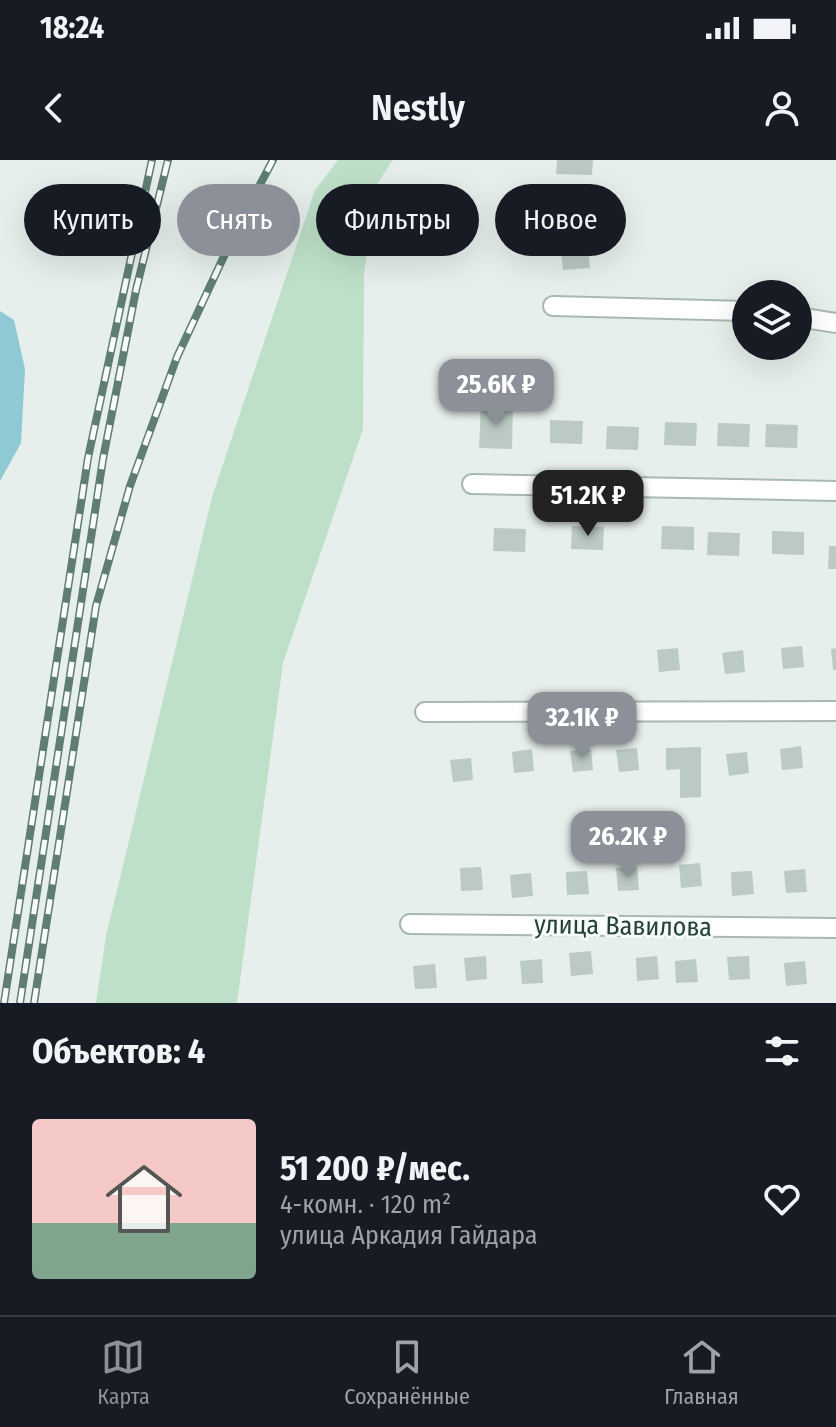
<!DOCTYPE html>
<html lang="ru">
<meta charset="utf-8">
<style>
body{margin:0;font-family:"Fira Sans Condensed",sans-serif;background:#20242c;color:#f1f3f6;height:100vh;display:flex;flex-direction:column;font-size:30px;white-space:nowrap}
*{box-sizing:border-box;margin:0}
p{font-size:26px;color:#9ea1a6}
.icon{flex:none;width:44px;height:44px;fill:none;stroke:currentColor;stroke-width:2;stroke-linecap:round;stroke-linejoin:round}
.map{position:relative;height:843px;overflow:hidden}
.panel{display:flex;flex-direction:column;background:#171b24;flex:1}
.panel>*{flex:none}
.top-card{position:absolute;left:24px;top:24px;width:788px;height:72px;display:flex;gap:16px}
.buttons{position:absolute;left:732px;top:120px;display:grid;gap:16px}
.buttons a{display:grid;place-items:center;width:80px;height:80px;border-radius:50%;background:#171b24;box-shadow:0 8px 32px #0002;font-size:40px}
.price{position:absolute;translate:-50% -68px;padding:0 18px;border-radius:16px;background:#8c9099;color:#fff;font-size:26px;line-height:52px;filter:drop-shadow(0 2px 4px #0008)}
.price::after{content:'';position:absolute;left:50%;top:48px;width:24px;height:18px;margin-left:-12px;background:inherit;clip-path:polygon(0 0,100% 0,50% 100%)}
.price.current{background:#222;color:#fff}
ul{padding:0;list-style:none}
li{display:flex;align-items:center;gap:24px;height:200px;padding:0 32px}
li+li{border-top:2px solid #363941}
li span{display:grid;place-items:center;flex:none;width:224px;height:160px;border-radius:8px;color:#555}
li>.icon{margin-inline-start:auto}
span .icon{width:96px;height:96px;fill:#fffc;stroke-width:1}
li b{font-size:34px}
h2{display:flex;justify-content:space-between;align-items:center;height:96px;padding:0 32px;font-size:34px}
.chip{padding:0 28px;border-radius:36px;background:#171b24;box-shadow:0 8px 32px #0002;font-size:28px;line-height:72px}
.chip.current{background:#8c9099;color:#fff}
.status{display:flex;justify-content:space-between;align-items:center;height:56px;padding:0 40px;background:#171b24;direction:ltr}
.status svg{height:22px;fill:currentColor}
header{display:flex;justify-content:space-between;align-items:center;height:104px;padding:0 32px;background:#171b24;font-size:36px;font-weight:600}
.dock{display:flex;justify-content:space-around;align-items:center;height:112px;border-top:2px solid #363941;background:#171b24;font-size:22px;color:#9ea1a6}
.dock a{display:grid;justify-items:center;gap:4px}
.dock .current{color:#8c9099}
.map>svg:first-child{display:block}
</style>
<div class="status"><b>18:24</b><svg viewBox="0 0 49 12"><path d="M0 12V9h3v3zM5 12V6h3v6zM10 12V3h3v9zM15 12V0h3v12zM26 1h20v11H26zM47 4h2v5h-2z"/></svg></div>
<header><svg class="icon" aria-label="back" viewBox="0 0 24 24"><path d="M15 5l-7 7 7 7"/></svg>Nestly<svg class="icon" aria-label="person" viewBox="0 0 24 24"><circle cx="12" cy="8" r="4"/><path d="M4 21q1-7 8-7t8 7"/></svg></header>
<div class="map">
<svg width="836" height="843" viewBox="0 0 836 843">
<rect width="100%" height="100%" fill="#e6efeb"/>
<polygon fill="#bfe0c8" points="338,0 393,0 375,27 364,115 363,269 283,503 237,843 96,843 106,776 212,337 315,30"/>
<polygon fill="#8ec9d4" points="0,151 14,160 25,209 21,283 0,321"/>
<g fill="#bbcac4">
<polygon points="557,0 593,0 592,15 556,14"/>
<polygon points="587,80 590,108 563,110 560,82"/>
<polygon points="481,244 513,245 512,289 479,288"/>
<polygon points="550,260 583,261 582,284 550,283"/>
<polygon points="665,262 697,263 696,286 664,285"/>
<polygon points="718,263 750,264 749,287 717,286"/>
<polygon points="766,264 798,265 797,288 765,287"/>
<polygon points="607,266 639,267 638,290 606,289"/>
<polygon points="572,366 604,367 603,390 571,389"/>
<polygon points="662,366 694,367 694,390 661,389"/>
<polygon points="494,368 526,369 525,392 493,391"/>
<polygon points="772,371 804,372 804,395 772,394"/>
<polygon points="708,372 740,373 739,396 707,395"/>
<polygon points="829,386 836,386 836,409 828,409"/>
<polygon points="802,486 804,507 783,509 781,488"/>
<polygon points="678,488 680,510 659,512 657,490"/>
<polygon points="836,488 836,510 833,510 831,489"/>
<polygon points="743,490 745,512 725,514 722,493"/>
<polygon points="801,586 803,608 782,610 780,589"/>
<polygon points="701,587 701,637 680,638 680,609 666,610 666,588"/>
<polygon points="637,588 639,610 619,612 616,590"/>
<polygon points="532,589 534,611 514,613 512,592"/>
<polygon points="591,589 593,610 573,612 570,591"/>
<polygon points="747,592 749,613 729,616 726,594"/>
<polygon points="471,598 473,620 453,622 450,600"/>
<polygon points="700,703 702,726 681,728 679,705"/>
<polygon points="481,707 483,730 461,731 460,708"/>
<polygon points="637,707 639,730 618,731 616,708"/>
<polygon points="805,709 807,732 786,733 784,711"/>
<polygon points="587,711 589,734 567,735 566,712"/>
<polygon points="752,711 754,734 732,736 731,712"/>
<polygon points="531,713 533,736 512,738 510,715"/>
<polygon points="591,791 593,814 571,816 569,793"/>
<polygon points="486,796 487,819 466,821 464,798"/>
<polygon points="657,796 659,819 637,821 636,798"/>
<polygon points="749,796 750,819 729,820 727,797"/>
<polygon points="542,799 543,823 522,824 520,801"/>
<polygon points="696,799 698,822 676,823 675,801"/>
<polygon points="805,801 807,824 786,826 784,803"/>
<polygon points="435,804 437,828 415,829 413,806"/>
</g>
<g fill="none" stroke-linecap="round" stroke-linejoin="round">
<defs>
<g id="street">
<polyline points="553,146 746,151"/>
<polyline points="798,157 836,163"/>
<polyline points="472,324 836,331"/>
<polyline points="425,552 836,551"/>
<polyline points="410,764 836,768"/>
</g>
</defs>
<use href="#street" stroke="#a8b8b2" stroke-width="22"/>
<use href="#street" stroke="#fff" stroke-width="18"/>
<defs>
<g id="rail">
<polyline points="4,843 88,298 152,0"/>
<polyline points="20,843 103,299 136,130 168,0"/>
<polyline points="34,843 96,446 130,326 177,197 239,64 273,0"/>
</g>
</defs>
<use href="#rail" stroke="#5f7d75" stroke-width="8"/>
<use href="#rail" stroke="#f7fbf9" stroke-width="5" stroke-dasharray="15" stroke-linecap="butt"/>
</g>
<g text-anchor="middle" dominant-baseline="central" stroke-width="6" stroke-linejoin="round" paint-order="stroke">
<g font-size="26" fill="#24423a" stroke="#f7fbf9">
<text transform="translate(623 766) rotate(1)">улица Вавилова</text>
</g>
</g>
</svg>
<div class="buttons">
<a><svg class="icon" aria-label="layers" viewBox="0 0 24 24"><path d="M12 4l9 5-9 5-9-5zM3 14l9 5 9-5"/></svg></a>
</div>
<b class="price" style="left:496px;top:267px">25.6K ₽</b>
<b class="price current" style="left:588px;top:378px">51.2K ₽</b>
<b class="price" style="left:582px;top:600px">32.1K ₽</b>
<b class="price" style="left:628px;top:719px">26.2K ₽</b>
<div class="top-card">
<a class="chip">Купить</a>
<a class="chip current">Снять</a>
<a class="chip">Фильтры</a>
<a class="chip">Новое</a>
</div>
</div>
<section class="panel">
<h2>Объектов: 4<svg class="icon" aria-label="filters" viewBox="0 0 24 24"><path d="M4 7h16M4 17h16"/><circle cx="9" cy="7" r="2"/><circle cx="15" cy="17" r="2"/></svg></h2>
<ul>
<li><span style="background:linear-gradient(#f6c9c9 65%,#7fa58c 0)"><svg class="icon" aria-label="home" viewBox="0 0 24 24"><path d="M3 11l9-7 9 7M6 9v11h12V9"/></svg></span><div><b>51 200 ₽/мес.</b><p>4-комн. · 120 m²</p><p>улица Аркадия Гайдара</p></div><svg class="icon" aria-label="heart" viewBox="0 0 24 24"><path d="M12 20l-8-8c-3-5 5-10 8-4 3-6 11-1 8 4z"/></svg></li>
</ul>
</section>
<nav class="dock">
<a class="current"><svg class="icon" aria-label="map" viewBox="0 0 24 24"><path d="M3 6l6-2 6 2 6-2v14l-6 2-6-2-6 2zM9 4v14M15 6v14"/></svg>Карта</a>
<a><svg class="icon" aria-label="saved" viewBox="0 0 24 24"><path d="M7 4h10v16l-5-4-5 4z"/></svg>Сохранённые</a>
<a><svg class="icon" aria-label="home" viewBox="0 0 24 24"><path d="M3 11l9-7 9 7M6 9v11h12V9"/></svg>Главная</a>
</nav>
